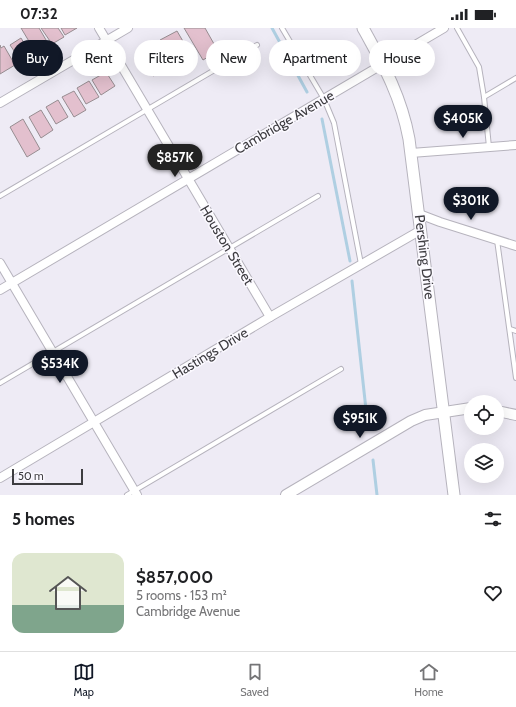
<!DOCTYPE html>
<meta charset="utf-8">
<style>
body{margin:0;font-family:Cabin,sans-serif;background:#f6f6f6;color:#202124;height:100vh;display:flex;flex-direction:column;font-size:15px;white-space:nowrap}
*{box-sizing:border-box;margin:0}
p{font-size:13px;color:#757577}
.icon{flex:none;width:22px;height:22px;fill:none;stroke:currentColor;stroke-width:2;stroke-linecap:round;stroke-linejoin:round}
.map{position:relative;height:467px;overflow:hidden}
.sheet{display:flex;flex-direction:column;background:#fff;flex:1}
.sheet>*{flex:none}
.guide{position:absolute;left:12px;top:12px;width:492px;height:36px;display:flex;gap:8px}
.controls{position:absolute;left:464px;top:367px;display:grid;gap:8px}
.controls a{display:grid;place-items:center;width:40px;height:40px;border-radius:50%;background:#fff;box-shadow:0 4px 16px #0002;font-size:20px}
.scale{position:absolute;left:12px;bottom:10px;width:71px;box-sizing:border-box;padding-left:4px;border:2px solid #3d3c40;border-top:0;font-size:11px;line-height:14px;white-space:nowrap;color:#3d3c40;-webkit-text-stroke:3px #fbf9ff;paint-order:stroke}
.price{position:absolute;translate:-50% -34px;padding:0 9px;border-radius:14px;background:#111827;color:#fff;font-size:13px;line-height:26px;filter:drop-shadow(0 1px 2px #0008)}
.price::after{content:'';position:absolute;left:50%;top:24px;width:12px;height:9px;margin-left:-6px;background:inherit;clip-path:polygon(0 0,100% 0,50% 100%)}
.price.current{background:#222;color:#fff}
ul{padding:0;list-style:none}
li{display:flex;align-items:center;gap:12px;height:100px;padding:0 12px}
li span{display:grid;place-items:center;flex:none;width:112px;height:80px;border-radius:12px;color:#555}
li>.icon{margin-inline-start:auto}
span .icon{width:48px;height:48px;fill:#fffc;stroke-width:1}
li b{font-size:17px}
h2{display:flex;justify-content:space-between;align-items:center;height:48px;padding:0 12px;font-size:17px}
.chip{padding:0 14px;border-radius:18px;background:#fff;box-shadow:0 4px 16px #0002;font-size:14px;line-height:36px}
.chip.current{background:#111827;color:#fff}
.status{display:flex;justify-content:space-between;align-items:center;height:28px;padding:0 20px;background:#fff;direction:ltr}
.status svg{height:11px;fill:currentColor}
.tab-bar{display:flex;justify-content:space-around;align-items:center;height:56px;border-top:1px solid #e0e0e0;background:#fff;font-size:11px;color:#757577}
.tab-bar a{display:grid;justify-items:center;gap:2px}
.tab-bar .current{color:#111827}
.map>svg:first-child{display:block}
</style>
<div class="status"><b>07:32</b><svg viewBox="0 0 49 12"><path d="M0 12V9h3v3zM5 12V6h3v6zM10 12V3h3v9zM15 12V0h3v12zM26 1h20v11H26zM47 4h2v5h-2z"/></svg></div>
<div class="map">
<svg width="516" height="467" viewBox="0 0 516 467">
<rect width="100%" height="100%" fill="#eeebf5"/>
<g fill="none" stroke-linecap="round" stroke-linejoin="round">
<g stroke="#afcfe2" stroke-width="3">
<polyline points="272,0 307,64"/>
<polyline points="322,91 350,233"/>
<polyline points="352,253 368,400"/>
<polyline points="373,432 377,467"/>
</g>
</g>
<g fill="#e3c0ce" stroke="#978d91">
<polygon points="21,0 39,0 49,17 36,25"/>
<polygon points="41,0 58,0 64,9 52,16"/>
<polygon points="61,0 77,0 65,7"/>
<polygon points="184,0 205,0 218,23 214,26 216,29 211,32 208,29 203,32"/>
<polygon points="177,3 184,15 168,25 160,12"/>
<polygon points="21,10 31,27 21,33 10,17"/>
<polygon points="153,16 161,30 157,32 163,43 153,48 139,24"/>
<polygon points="0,17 1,20 4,18 15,37 0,46"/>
<polygon points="106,44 115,58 101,67 92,52"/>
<polygon points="89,53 99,69 86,76 77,60"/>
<polygon points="74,63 86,82 74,89 62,69"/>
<polygon points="58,72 68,89 56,96 46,79"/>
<polygon points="41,82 53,102 41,110 29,89"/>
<polygon points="23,91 40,121 27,129 10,99"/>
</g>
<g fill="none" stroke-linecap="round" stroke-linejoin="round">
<defs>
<g id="service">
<polyline points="282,0 324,71 334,95 361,236"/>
<polyline points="457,0 479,39 484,69 489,119"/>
<polyline points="484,69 516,50"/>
<polyline points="0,168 257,17"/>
<polyline points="497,212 516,350"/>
<polyline points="510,301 516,303"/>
<polyline points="0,355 318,168"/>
<polyline points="127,467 341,341"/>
</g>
<g id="minor">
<polyline points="99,0 270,289"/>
<polyline points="0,75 128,0"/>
<polyline points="411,125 516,117"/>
<polyline points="419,186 440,194 516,218"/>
<polyline points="0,235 137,467"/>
<polyline points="0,262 444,0"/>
<polyline points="0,450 270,289 421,202"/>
</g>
<g id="tertiary">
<polyline points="497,383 516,387"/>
<polyline points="286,467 411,393 425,387 471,380"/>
</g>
<path id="secondary" d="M363 0C384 38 401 68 409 111L454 467"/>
</defs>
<use href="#service" stroke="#b6b3bd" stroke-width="6"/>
<use href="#minor" stroke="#b6b3bd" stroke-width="10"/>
<use href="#tertiary" stroke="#b6b3bd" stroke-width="12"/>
<use href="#secondary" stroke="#b6b3bd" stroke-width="13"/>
<use href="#service" stroke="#fff" stroke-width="4"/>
<use href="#minor" stroke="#fff" stroke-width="8"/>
<use href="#tertiary" stroke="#fff" stroke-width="10"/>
<use href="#secondary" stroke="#fff" stroke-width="11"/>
</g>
<g text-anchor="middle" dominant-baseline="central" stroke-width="3" stroke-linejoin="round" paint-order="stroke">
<g font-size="14" fill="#3d3c40" stroke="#fbf9ff">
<text transform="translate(284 94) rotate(-30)">Cambridge Avenue</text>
<text transform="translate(227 217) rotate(59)">Houston Street</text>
<text transform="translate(425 229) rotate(83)">Pershing Drive</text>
<text transform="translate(210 325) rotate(-31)">Hastings Drive</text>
</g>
</g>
</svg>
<div class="controls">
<a><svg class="icon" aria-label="locate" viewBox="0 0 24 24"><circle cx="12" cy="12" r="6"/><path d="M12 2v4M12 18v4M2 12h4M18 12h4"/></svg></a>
<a><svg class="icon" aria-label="layers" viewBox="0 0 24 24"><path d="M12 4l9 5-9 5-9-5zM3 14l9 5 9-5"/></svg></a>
</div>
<div class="scale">50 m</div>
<b class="price" style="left:463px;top:111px">$405K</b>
<b class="price current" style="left:175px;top:150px">$857K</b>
<b class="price" style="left:471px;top:193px">$301K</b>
<b class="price" style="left:60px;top:356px">$534K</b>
<b class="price" style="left:360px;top:411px">$951K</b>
<div class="guide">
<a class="chip current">Buy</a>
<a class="chip">Rent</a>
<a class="chip">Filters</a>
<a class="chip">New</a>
<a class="chip">Apartment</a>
<a class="chip">House</a>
</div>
</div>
<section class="sheet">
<h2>5 homes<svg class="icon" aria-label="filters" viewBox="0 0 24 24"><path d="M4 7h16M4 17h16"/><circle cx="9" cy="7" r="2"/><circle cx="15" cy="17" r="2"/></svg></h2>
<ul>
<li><span style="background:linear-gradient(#dfe7d0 65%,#7fa58c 0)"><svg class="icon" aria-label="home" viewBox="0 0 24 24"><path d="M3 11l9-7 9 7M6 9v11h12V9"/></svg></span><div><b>$857,000</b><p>5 rooms · 153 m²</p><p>Cambridge Avenue</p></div><svg class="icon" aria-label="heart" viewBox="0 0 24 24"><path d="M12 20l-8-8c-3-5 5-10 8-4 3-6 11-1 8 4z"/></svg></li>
</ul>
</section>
<nav class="tab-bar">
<a class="current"><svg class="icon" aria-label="map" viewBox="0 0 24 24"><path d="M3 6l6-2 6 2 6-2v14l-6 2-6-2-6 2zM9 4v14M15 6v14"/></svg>Map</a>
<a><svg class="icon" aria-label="saved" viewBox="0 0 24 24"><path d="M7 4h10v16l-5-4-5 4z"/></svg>Saved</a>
<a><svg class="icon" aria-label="home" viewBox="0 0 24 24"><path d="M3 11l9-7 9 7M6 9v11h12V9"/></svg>Home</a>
</nav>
